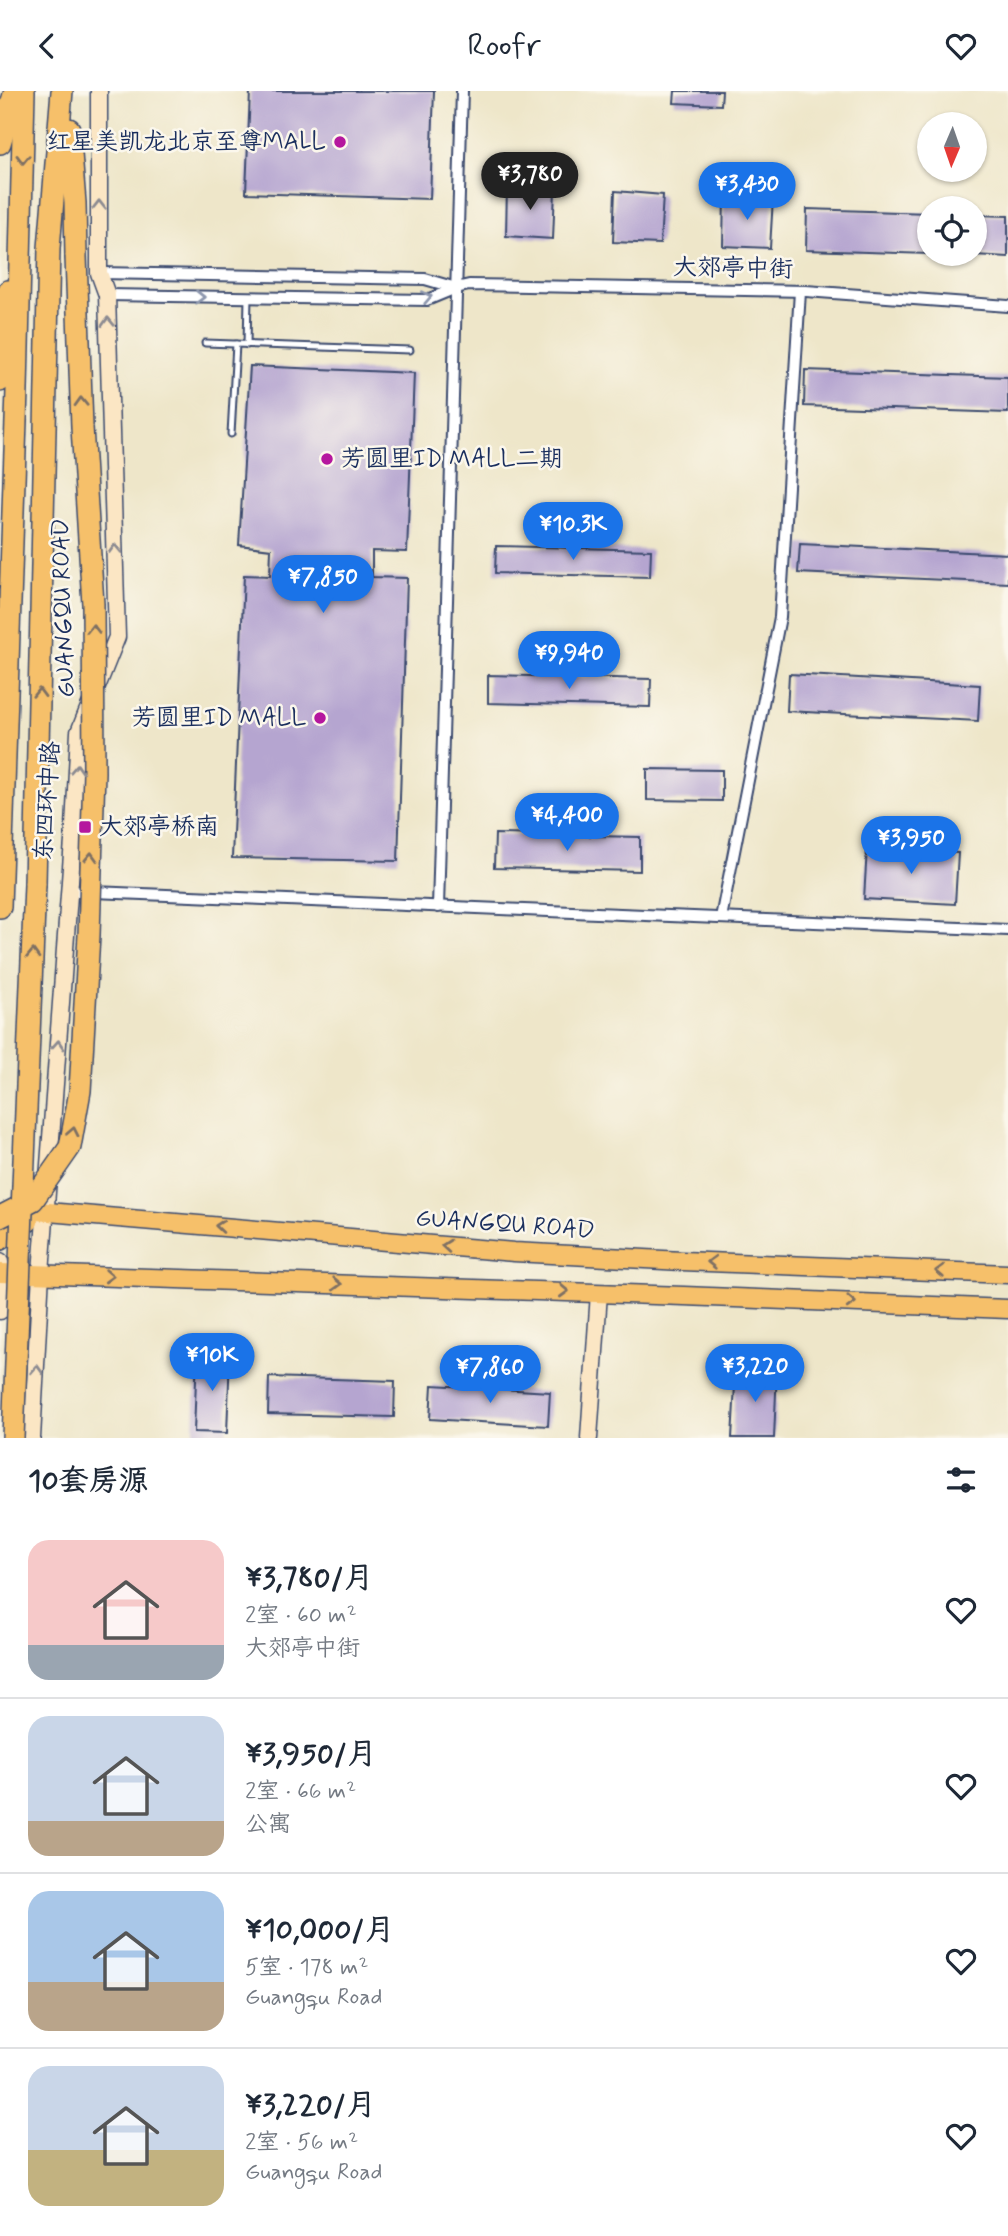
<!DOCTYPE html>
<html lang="zh">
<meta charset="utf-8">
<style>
body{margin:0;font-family:Mynerve,"LXGW WenKai TC",sans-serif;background:#f2f2f3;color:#1f2937;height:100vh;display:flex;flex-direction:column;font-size:26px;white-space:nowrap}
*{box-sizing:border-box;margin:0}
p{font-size:23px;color:#747a83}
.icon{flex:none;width:38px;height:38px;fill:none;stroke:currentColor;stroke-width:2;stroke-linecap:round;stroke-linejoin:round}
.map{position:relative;height:1347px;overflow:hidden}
.drawer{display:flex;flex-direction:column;background:#fff;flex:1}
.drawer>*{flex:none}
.needle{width:46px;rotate:182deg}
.fabs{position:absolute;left:917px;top:21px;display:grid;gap:14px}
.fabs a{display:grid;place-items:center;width:70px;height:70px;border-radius:50%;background:#fff;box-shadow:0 2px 5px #0004;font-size:35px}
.price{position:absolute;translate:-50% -60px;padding:0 16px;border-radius:24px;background:#1a73e8;color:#fff;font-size:23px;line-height:46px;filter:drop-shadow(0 2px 4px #0008)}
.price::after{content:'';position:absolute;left:50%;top:42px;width:21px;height:16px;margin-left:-10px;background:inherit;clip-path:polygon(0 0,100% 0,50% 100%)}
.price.current{background:#222;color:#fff}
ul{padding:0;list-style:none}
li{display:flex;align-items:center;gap:21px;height:175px;padding:0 28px}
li+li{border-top:2px solid #e0e1e3}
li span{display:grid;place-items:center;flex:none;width:196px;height:140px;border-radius:21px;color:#555}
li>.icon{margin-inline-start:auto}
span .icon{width:84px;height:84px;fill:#fffc;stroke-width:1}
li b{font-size:30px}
h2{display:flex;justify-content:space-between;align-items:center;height:84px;padding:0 28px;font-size:30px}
header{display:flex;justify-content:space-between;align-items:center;height:91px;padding:0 28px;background:#fff;font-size:32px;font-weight:600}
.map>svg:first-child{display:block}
</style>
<header><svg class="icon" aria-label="back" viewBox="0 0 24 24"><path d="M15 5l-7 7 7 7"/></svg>Roofr<svg class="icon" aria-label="heart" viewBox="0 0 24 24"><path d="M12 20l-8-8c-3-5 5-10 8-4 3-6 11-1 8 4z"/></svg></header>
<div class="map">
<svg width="1008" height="1347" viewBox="0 0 1008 1347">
<rect width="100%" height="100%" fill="#fbf7ec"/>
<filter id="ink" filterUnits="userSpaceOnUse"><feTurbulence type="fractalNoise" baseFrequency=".0143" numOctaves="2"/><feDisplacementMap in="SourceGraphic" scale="14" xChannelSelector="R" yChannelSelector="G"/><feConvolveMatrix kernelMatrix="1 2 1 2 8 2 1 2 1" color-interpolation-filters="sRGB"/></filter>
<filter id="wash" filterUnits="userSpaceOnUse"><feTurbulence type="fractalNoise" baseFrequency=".00686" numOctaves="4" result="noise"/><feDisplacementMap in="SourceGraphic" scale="28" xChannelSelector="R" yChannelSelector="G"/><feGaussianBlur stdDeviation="1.57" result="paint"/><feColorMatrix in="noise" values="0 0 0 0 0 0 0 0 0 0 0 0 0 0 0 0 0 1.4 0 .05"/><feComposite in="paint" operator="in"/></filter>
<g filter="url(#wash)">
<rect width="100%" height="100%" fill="#eee6c9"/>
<g id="blocks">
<g fill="#b5a5d0">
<polygon points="250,0 434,0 430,108 246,102"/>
<polygon points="675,0 722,0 721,14 674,12"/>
<polygon points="507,95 555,98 553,148 506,145"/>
<polygon points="615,100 663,104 660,153 613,151"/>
<polygon points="724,104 773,107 770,157 723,155"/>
<polygon points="807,118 929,122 929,163 806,159"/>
<polygon points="975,124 1008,125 1008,166 975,164"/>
<polygon points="250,275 414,282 407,461 372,460 372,486 407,487 398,770 232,767 244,484 270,485 271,458 239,454"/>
<polygon points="805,279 1008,286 1008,322 804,315"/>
<polygon points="800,453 1008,463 1008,492 798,482"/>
<polygon points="496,455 651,459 650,486 495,482"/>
<polygon points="789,583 980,594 978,630 787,620"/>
<polygon points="488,584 651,588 650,616 488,612"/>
<polygon points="647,678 722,679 722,710 647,709"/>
<polygon points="495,743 640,746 640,780 494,777"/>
<polygon points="867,757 958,762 955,813 864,808"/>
<polygon points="197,1262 230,1263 227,1342 194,1341"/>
<polygon points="736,1277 777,1279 774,1347 732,1347"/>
<polygon points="269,1286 395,1290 394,1326 268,1323"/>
<polygon points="432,1294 550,1301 548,1335 430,1328"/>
</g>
</g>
</g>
<g filter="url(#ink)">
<use href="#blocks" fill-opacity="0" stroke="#3b4a6e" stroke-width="2"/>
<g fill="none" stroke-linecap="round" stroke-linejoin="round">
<defs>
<g id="lane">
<polyline points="205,252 410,259"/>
<polyline points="247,254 248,206"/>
<polyline points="231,343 236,253"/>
</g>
<g id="street">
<polyline points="99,182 425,188 456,197 427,209 107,204"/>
<polyline points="456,197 469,194 806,200 1008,215"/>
<polyline points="69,800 1008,839"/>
<polyline points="438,816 462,0"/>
<polyline points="721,827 780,526 800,200"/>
</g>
<g id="secondary">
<polyline points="0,1171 0,1220"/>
<polyline points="32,1347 41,1182 74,736 79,641 117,546 107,204 99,182 99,0"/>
<polyline points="589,1347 599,1202"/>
</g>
<g id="primary">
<polyline points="13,1118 514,1161 682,1170 1008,1183"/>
<polyline points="0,1150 29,1131"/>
<polyline points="0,1182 684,1205 1008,1218"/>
</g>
<g id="highway">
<polyline points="69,38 75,112 76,165"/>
<polyline points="0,52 15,0"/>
<polyline points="0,290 3,237 8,200"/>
<polyline points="35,793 49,157 62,0"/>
<polyline points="0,816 17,299 24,0"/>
</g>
</defs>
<use href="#lane" stroke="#3b4a6e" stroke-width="9"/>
<use href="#street" stroke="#3b4a6e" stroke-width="14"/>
<use href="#secondary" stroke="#3b4a6e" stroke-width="19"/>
<use href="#primary" stroke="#3b4a6e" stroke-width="21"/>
<use href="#highway" stroke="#3b4a6e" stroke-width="24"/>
<use href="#lane" stroke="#fff" stroke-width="5"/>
<use href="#street" stroke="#fff" stroke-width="10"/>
<use href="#secondary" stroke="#fbe6c4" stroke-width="16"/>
<use href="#primary" stroke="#f6c06b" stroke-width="18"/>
<use href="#highway" stroke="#f6c06b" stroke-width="21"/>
<defs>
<g id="highway-bridge">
<polyline points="0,1126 33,1109 70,1056 80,1000 89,844 94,681 93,513 82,336 76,165"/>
<polyline points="13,1347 35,793"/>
</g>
</defs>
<use href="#highway-bridge" stroke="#3b4a6e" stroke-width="24" stroke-linecap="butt"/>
<use href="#highway-bridge" stroke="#f6c06b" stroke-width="21"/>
</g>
<defs><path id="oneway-chevron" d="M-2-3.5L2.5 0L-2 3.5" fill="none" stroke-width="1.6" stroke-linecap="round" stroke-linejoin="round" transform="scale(1.75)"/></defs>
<g stroke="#7e7064">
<use href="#oneway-chevron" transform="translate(23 68) rotate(91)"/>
<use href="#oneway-chevron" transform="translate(81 311) rotate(-92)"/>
<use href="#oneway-chevron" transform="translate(93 538) rotate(-90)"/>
<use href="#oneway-chevron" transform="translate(39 602) rotate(-89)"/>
<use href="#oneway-chevron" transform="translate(91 766) rotate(-88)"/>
<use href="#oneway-chevron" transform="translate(33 863) rotate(-88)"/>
<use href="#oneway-chevron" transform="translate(73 1041) rotate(-79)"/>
<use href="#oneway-chevron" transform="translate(220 1135) rotate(-175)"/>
<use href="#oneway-chevron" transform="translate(446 1155) rotate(-175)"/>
<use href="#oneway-chevron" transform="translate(712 1171) rotate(-178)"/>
<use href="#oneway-chevron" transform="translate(940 1180) rotate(-178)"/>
<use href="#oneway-chevron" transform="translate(109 1185) rotate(2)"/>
<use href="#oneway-chevron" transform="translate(337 1193) rotate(2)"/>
<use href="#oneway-chevron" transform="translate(564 1200) rotate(2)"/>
<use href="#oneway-chevron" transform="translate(851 1211) rotate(3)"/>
</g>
<g stroke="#8b8a91">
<use href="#oneway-chevron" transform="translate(99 114) rotate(-90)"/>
<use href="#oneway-chevron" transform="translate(108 231) rotate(-92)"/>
<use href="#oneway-chevron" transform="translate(115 458) rotate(-92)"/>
<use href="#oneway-chevron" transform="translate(77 678) rotate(-87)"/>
<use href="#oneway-chevron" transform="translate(58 954) rotate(-86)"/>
<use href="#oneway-chevron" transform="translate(37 1279) rotate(-87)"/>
</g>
<g stroke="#8d97ae">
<use href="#oneway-chevron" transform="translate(200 206) rotate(1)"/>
<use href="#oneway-chevron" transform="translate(427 206) rotate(-11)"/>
</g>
</g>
<g fill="#b5179e" stroke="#fbf7ec" stroke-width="2.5">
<circle cx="340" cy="51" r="7"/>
<circle cx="327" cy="368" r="7"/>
<circle cx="320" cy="627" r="7"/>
<rect x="78" y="729" width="14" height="14" rx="3.5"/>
</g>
<g text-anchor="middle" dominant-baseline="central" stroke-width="5" stroke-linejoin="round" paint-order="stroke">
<g font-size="24" fill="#1b2f5e" stroke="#fbf7ec" text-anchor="end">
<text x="326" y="51">红星美凯龙北京至尊MALL</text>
<text x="341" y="368" text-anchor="start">芳圆里ID MALL二期</text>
<text x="306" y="627">芳圆里ID MALL</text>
<text x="99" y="736" text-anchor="start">大郊亭桥南</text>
</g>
<g font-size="24" fill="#1b2f5e" stroke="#fbf7ec">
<text transform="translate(733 178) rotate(1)">大郊亭中街</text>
<text transform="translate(64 517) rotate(-92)">GUANGQU ROAD</text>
<text transform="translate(48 710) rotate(-86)">东四环中路</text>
<text transform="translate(505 1134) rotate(4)">GUANGQU ROAD</text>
</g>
</g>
</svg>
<div class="fabs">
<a><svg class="needle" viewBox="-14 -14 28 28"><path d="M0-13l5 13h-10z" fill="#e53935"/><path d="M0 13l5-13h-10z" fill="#747a83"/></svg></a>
<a><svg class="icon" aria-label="locate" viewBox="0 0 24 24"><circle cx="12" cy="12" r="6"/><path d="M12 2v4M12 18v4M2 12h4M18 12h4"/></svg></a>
</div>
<b class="price current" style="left:530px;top:121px">¥3,780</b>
<b class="price" style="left:747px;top:131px">¥3,430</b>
<b class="price" style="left:573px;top:471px">¥10.3K</b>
<b class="price" style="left:323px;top:524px">¥7,850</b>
<b class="price" style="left:569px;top:600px">¥9,940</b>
<b class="price" style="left:567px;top:762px">¥4,400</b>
<b class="price" style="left:911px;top:785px">¥3,950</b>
<b class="price" style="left:212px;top:1302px">¥10K</b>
<b class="price" style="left:755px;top:1313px">¥3,220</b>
<b class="price" style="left:490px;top:1314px">¥7,860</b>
</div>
<section class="drawer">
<h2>10套房源<svg class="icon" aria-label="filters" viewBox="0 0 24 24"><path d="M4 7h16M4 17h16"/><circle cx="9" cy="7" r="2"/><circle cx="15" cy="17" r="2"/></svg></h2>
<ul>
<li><span style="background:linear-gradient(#f6c9c9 75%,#9aa5b1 0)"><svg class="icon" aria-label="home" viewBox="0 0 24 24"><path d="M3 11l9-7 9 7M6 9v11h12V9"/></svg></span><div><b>¥3,780/月</b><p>2室 · 60 m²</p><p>大郊亭中街</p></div><svg class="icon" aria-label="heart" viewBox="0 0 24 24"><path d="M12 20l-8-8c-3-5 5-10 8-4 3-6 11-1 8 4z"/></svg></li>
<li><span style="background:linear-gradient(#c9d6e8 75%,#b9a48a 0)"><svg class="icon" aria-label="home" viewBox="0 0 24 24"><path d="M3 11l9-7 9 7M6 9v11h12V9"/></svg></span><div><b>¥3,950/月</b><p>2室 · 66 m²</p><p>公寓</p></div><svg class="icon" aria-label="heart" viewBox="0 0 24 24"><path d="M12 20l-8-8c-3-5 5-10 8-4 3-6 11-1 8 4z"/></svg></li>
<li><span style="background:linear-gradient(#a9c7e8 65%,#b9a48a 0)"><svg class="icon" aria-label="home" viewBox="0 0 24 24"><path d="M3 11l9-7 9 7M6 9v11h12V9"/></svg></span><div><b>¥10,000/月</b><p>5室 · 178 m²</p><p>Guangqu Road</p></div><svg class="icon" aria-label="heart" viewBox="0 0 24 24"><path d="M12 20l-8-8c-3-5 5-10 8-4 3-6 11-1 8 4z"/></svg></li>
<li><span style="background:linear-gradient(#c9d6e8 60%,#c2b280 0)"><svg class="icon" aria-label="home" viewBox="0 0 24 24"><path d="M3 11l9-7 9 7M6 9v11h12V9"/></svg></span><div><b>¥3,220/月</b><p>2室 · 56 m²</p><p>Guangqu Road</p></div><svg class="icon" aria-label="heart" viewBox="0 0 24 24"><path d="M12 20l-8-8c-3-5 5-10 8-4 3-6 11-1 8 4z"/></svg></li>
</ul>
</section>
